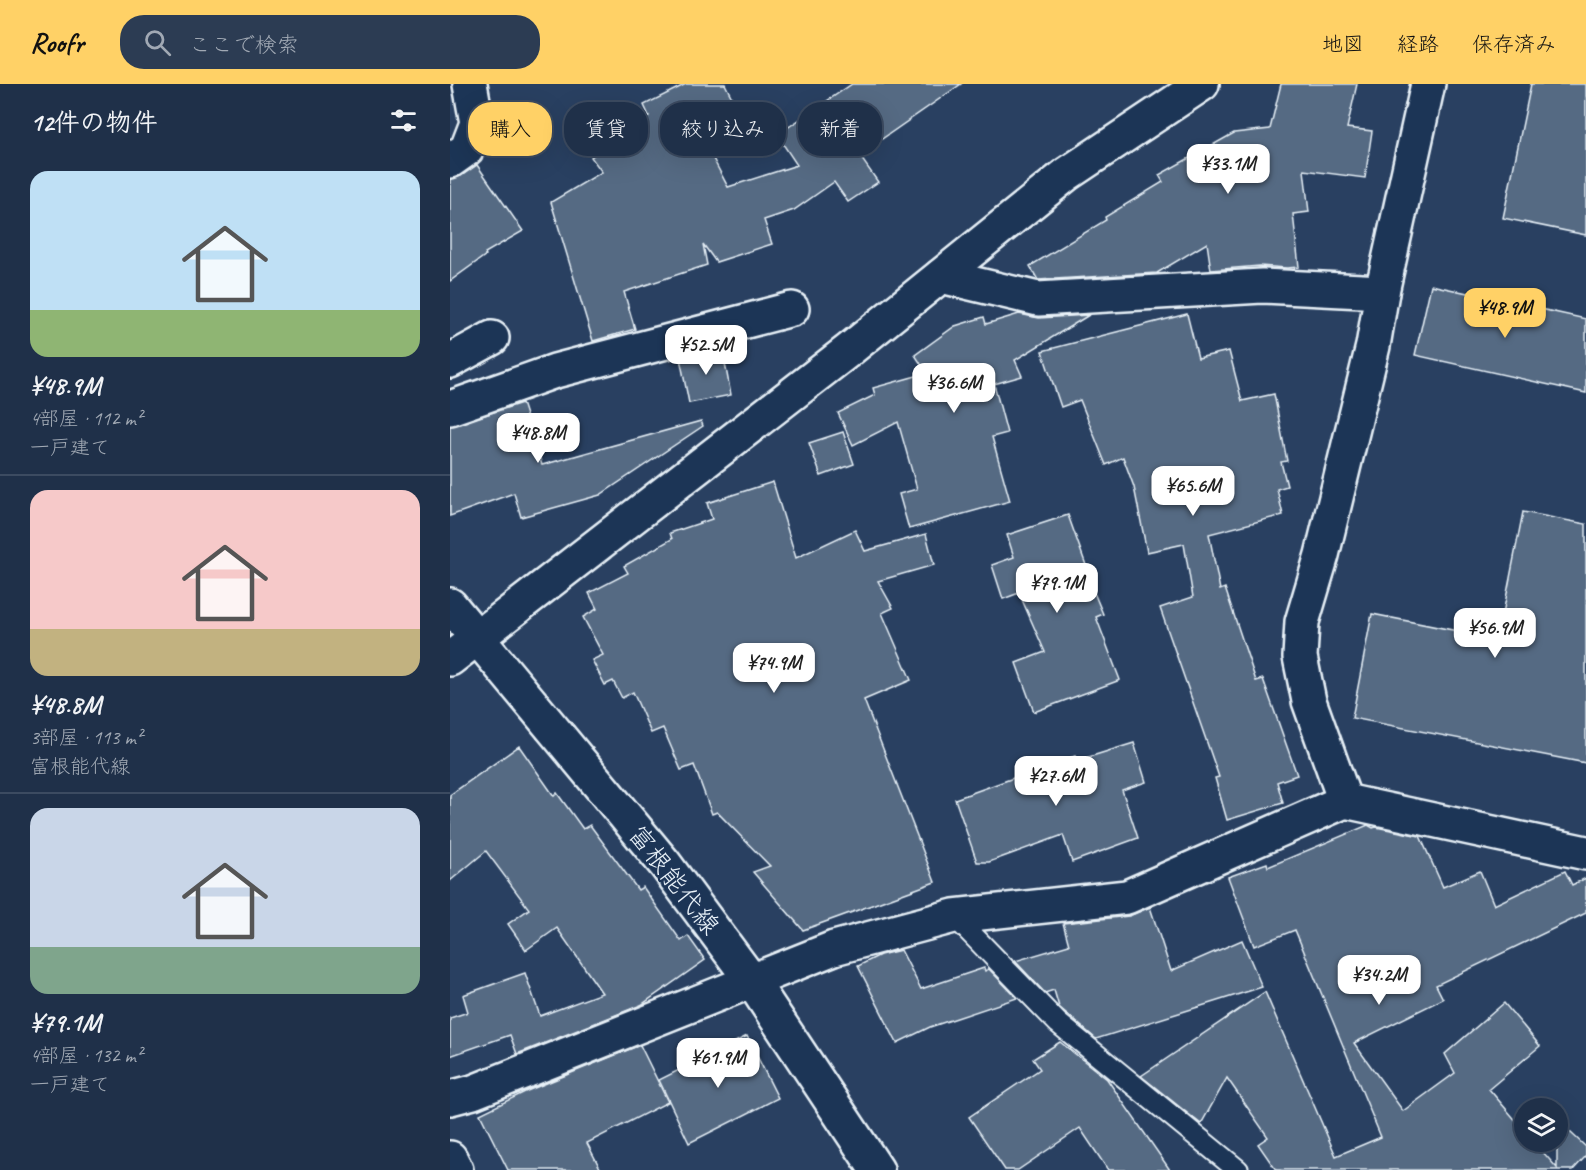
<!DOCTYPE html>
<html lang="ja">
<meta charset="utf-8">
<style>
body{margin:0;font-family:Caveat,"Klee One",sans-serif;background:#2c3c53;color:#f1f3f6;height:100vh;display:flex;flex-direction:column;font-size:22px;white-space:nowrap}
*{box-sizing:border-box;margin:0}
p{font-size:20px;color:#a1a9b4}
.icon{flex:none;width:33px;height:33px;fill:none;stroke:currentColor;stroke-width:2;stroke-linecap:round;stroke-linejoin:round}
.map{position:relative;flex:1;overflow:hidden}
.side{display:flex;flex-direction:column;background:#1f3049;width:450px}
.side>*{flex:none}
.top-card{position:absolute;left:18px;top:18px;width:570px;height:54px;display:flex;gap:12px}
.tools{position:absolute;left:1064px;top:1014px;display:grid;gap:12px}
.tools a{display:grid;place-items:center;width:54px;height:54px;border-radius:50%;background:#1f3049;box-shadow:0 6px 24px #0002,0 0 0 2px #3c4b61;font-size:30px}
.price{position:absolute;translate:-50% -51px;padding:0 14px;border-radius:12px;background:#fff;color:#222;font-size:20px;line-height:39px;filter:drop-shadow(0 2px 3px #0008)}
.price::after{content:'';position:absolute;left:50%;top:36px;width:18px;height:14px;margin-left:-9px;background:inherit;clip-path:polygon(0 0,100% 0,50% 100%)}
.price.active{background:#ffd166;color:#111}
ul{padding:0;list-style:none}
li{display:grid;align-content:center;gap:12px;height:318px;padding:0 30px}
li+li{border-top:2px solid #3c4b61}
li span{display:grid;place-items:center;height:186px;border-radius:18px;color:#555}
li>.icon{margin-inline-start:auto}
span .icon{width:108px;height:108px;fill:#fffc;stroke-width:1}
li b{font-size:26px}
h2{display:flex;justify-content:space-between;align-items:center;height:72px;padding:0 30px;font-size:26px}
.pill{padding:0 21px;border-radius:24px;background:#1f3049;box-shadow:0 6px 24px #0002,0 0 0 2px #3c4b61;font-size:21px;line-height:54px}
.pill.active{background:#ffd166;color:#111}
header{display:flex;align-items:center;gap:36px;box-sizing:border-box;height:84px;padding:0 30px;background:#ffd166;color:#111}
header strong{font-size:28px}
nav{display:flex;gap:33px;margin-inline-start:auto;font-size:21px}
.search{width:420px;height:54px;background:#2c3c53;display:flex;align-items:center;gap:15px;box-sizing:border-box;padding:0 21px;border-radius:24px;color:#a1a9b4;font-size:22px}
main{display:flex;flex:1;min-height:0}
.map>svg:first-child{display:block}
</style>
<header>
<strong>Roofr</strong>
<div class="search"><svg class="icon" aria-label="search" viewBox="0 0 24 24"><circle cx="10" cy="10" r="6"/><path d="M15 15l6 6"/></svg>ここで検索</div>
<nav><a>地図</a><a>経路</a><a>保存済み</a></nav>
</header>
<main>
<section class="side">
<h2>12件の物件<svg class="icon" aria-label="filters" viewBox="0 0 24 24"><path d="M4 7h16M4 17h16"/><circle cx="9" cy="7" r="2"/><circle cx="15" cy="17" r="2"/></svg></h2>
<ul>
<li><span style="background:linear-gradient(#bfe0f5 75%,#8fb573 0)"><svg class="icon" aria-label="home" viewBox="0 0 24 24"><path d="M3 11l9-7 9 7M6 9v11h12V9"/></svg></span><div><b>¥48.9M</b><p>4部屋 · 112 m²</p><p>一戸建て</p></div></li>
<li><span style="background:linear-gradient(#f6c9c9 75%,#c2b280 0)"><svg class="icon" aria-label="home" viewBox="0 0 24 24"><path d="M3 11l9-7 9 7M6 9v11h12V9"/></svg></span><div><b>¥48.8M</b><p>3部屋 · 113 m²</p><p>富根能代線</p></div></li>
<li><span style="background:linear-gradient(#c9d6e8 75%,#7fa58c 0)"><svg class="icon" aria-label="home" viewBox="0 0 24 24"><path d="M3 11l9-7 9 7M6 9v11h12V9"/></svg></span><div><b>¥79.1M</b><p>4部屋 · 132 m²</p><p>一戸建て</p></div></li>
</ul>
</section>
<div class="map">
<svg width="1136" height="1086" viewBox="0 0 1136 1086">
<rect width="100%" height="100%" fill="#294061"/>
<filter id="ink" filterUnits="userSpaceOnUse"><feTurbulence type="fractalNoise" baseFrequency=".0167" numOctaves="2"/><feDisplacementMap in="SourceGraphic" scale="12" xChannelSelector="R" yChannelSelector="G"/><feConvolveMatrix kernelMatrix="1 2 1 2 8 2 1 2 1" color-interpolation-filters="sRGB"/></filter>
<g filter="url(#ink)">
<g fill="#556a83" stroke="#e8f1f8" stroke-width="1.5">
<polygon points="236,0 275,0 287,24 247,44 278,103 347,81 327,51 402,0 511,0 409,71 428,98 398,118 384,98 344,126 314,136 322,160 266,178 253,160 257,181 174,208 185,245 143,257 101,118 152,88 141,73 199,32 194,21"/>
<polygon points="831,0 907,0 897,44 922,47 915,94 854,86 859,128 843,130 849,183 837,184 810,182 761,186 757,159 707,189 588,196 580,182 656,136 655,133 713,98 709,91 784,49 820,45"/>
<polygon points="1081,0 1136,0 1136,151 1053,134"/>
<polygon points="27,81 73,147 35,169 36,171 0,197 0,95 11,92"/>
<polygon points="981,201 1136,235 1136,309 965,271"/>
<polygon points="569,230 589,234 639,231 565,276 572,292 544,300 557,349 542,353 560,417 459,445 449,410 467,405 448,338 403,361 388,329 425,311 423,304 477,289 465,271 505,242 534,233 536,240"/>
<polygon points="737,230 748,274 779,267 792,317 824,310 837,377 831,378 837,402 827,405 833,431 759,450 770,506 775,504 806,597 813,595 847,691 827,698 833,719 777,736 765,694 769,693 710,524 743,513 734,460 697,468 684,403 673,373 656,381 630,316 611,323 592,267"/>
<polygon points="272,263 281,311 239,319 230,274"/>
<polygon points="72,319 92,381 251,337 253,342 150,411 71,433 64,409 0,432 0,342"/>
<polygon points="393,348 404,380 371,392 359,359"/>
<polygon points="323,398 346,474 405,446 415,467 476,450 484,481 428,497 443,524 432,529 461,596 414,616 485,798 353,846 303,788 320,782 267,728 262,730 244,681 231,686 213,644 201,649 183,608 172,614 163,597 155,601 142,576 153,571 133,533 147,525 139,509 178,489 174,482 222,455 220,449 262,435 257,419"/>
<polygon points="1073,428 1136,440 1136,679 902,634 922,530 1048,555"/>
<polygon points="618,431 637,484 634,485 653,530 646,533 670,596 584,628 566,579 595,568 569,509 553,515 542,481 564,473 557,451"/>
<polygon points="684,659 696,698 672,706 688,754 622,778 613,751 539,778 527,778 505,715 625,672 626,677"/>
<polygon points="69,662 104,712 107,709 133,745 140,741 188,806 193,803 231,857 238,852 255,876 191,921 67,970 60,951 0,972 0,934 18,928 13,911 75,889 90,932 152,909 107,844 76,866 58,840 79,825 36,767 0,797 0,711"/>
<polygon points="918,741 923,744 926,743 970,752 993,803 1030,787 1044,821 1115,787 1122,801 1136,794 1136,829 986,901 993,915 904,959 953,1027 1005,989 995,970 1054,919 1090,962 1039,1005 1074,1046 1074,1058 1084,1058 1107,1084 1107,1036 1136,1063 1136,1072 1123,1086 826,1086 808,1060 818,1053 777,994 751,1040 691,992 815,908 886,1072 931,1053 845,846 804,862 778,793 817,779 818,783"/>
<polygon points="700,823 721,887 792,856 812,903 646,955 609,923 604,906 595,909 565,877 619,861 613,839 679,832"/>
<polygon points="451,866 471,905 534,884 535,887 539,885 567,914 480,943 447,959 408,882 430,871"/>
<polygon points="297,952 328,1014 239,1059 209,996"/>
<polygon points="610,958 657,995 720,1086 658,1086 630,1044 568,1086 555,1086 519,1033 590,985 583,975"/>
<polygon points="190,961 218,1018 137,1059 151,1086 58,1086 30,1030 77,1007"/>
</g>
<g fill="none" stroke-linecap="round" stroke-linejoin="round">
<defs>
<polyline id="service" points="504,832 608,939 788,1086"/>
<g id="minor">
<polyline points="0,77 17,65 27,39 20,0"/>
<polyline points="491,192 588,215 812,202 932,208"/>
<polyline points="0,277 42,254"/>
<polyline points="0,324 105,287 342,225"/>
<polyline points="895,717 859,617 850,573 852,538 872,471 923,262 932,208 978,0"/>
<polyline points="0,1014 23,1008 384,864 504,832 677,813 895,717 1136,769"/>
<polyline points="0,1074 6,1086"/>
</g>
<polyline id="tertiary" points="0,575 399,266 617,90 752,0"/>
<polyline id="secondary" points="0,521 215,780 301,896 427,1086"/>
</defs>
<use href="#service" stroke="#e8f1f8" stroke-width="24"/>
<use href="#minor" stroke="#e8f1f8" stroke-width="38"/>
<use href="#tertiary" stroke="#e8f1f8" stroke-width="38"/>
<use href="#secondary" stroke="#e8f1f8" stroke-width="38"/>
<use href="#service" stroke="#1d3557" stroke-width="20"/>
<use href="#minor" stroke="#1d3557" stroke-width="33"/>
<use href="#tertiary" stroke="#1d3557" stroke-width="33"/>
<use href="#secondary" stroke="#1d3557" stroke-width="33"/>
</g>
</g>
<g text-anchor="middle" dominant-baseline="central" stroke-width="4.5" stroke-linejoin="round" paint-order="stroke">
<g font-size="26" fill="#e8f1f8" stroke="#1d3557">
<text transform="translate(224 796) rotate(52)">富根能代線</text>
</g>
</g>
</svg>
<div class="tools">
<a><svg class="icon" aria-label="layers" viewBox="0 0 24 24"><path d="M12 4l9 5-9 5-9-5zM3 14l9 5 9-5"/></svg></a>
</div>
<b class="price" style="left:778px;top:111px">¥33.1M</b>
<b class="price active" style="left:1055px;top:255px">¥48.9M</b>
<b class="price" style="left:256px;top:292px">¥52.5M</b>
<b class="price" style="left:504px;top:330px">¥36.6M</b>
<b class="price" style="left:88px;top:380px">¥48.8M</b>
<b class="price" style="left:743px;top:433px">¥65.6M</b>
<b class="price" style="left:607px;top:530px">¥79.1M</b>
<b class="price" style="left:1045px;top:575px">¥56.9M</b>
<b class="price" style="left:324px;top:610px">¥74.9M</b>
<b class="price" style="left:606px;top:723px">¥27.6M</b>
<b class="price" style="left:929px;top:922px">¥34.2M</b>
<b class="price" style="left:268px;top:1005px">¥61.9M</b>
<div class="top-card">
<a class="pill active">購入</a>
<a class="pill">賃貸</a>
<a class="pill">絞り込み</a>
<a class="pill">新着</a>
</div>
</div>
</main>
